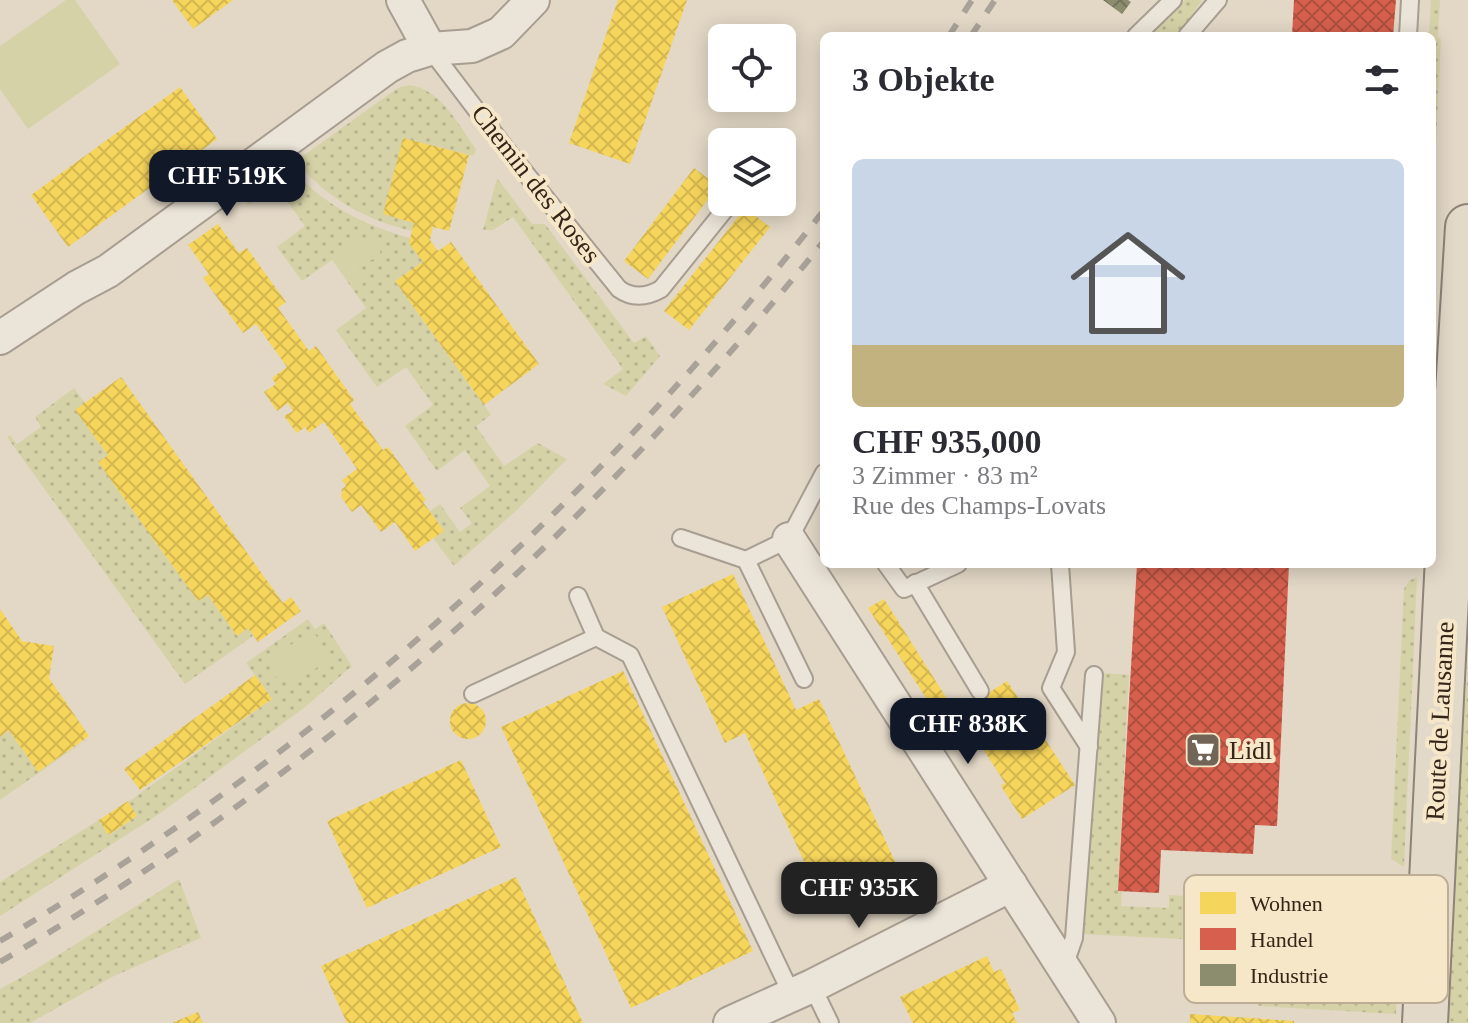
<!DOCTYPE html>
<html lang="de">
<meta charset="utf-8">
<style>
body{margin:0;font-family:"Times New Roman",serif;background:#f7f7f7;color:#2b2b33;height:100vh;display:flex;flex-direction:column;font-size:30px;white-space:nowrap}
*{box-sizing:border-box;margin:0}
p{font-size:26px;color:#7c7c81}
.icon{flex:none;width:44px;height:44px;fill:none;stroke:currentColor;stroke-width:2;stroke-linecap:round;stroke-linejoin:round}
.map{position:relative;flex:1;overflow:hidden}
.side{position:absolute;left:820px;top:32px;width:616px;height:536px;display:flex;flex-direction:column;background:#fff;border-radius:12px;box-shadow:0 4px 20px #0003}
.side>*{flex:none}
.controls{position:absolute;left:708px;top:24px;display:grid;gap:16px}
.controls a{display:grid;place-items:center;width:88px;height:88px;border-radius:12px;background:#fff;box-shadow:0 4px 20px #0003;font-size:40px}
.price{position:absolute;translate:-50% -68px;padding:0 18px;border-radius:16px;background:#111827;color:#fff;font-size:26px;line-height:52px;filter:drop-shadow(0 2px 4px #0008)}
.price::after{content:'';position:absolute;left:50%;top:48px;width:24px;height:18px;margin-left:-12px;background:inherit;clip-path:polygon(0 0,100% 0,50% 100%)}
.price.selected{background:#222;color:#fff}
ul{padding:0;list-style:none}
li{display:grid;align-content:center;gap:16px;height:424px;padding:0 32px}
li+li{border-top:2px solid #e1e1e2}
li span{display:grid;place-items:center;height:248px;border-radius:12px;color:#555}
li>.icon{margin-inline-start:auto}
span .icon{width:144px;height:144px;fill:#fffc;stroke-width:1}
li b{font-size:34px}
h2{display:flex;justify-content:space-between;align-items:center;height:96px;padding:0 32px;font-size:34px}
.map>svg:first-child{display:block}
</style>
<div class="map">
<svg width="1468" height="1023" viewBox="0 0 1468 1023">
<defs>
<pattern id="grass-dots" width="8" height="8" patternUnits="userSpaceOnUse" patternTransform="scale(2)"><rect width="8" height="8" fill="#d6d2a7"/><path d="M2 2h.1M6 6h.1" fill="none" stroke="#b8b48f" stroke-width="1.8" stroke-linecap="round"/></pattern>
<pattern id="homes-cross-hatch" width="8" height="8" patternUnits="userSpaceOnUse" patternTransform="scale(2)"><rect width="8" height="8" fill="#f6d55c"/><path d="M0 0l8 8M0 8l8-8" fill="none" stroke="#d4b74f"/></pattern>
<pattern id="shops-cross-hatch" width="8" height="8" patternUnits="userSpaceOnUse" patternTransform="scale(2)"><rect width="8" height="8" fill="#d6604d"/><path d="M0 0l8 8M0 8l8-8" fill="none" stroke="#ae4f3f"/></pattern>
<pattern id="industry-cross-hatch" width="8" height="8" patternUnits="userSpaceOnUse" patternTransform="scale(2)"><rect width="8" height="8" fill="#8c8c6e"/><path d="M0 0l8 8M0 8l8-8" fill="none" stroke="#73725a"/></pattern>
</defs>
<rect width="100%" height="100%" fill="#e3d8c6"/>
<g fill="url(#grass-dots)" fill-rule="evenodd">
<polygon points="1185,0 1202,0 1177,36 1163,36 1162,34 1160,36 1147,36"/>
<polygon points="1431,0 1440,0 1438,37 1441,39 1432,228 1432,36 1429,36 1429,33"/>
<path d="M410 85C441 89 459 126 476 149L474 155H469L403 138 414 223 412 231C366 220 326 198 296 161L385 97 400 87Z"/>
<path d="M290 166C321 204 363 225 410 238L423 262 395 281 491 415 476 426 504 466 538 443 567 459 516 511 454 566 433 538 444 531 430 511 440 504 460 532 472 523 460 508 490 486 465 450 437 471 405 426 433 405 406 367 377 387 336 330 366 308 332 260 302 281 277 247 305 226 276 186 248 205 244 199ZM356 241 363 242 381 257 351 265 358 275 355 290 332 258 352 247Z"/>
<polygon points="497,178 532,224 545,224 634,343 646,336 660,356 626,396 603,384 623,369 513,217 493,230 483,230"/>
<polygon points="74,388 85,403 76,410 108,455 98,462 198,601 208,595 237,635 248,628 253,636 185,684 7,437 10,435 17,444 41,427 35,417"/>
<polygon points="1417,577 1404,867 1391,859 1404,589 1409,581"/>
<polygon points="308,619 315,629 324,623 352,666 304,708 159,814 0,916 0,882 99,820 109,835 137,816 128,802 272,699 246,663"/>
<polygon points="1468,665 1468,1023 1444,1023 1453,847"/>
<polygon points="1103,673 1129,675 1118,891 1122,892 1121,906 1169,908 1169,895 1251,900 1253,912 1277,914 1276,936 1367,940 1368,918 1400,920 1396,1014 1258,1006 1259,943 1082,934"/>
<polygon points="9,730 38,771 93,735 0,800 0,737"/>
<polygon points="179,879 201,938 114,976 30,1023 0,1023 0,989 36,969"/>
</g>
<g fill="#d6d2a7">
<polygon points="66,0 75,0 120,64 28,129 0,89 0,46"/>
<polygon points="362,235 363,242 378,239 381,257 351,265 357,274 360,273 366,281 355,290 332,258 352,247 351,242 356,241 355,236"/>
<polygon points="312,630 331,657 289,688 280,675 276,678 269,669 275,665 271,659"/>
</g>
<g fill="url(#homes-cross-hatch)">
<polygon points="172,0 233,0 193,29"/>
<polygon points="618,0 687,0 630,164 569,143"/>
<polygon points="180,87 217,139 68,247 31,195"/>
<polygon points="403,138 469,155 449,231 433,227 430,240 438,251 451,242 539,364 484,405 395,281 423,262 409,243 414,223 383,214"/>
<polygon points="694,168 718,186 648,279 624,261"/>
<polygon points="745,208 770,227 689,330 664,311"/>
<polygon points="218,224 239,253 247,248 286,302 278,308 294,330 309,351 316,346 354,400 350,404 383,450 388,447 426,500 423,502 444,531 415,551 395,522 381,532 361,505 352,512 341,497 342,489 346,486 342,480 357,469 324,422 309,433 305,427 297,433 284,416 293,411 288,403 277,411 264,392 276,384 272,378 287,367 256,324 243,333 203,278 209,274 188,245"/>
<polygon points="121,377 283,603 291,597 301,611 258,642 248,628 237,636 208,595 198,601 98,462 108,455 75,410"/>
<polygon points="733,574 796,710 819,699 901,874 826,909 745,733 725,743 662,607"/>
<polygon points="884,599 954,710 930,725 917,704 926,698 868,608"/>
<polygon points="0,609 22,641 54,646 49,678 89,736 38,772 9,730 0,737"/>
<polygon points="623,671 753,951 631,1008 501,727"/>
<polygon points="255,675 272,699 140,790 124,769"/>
<polygon points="1007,681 1075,785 1022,819 1001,786 1005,783 959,712"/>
<circle cx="468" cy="721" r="18"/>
<polygon points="461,760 501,847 367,908 327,821"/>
<polygon points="128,801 137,816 108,835 99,820"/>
<polygon points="516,877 583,1023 347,1023 321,966"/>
<polygon points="987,956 994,972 1001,969 1020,1010 1012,1013 1017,1023 913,1023 900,997"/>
<polygon points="198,1012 203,1023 172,1023"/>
<polygon points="1190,1014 1294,1021 1294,1023 1190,1023"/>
</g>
<g fill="url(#shops-cross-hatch)">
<polygon points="1294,0 1396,0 1393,36 1292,36"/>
<polygon points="1137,564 1289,564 1277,826 1255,825 1253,854 1161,850 1159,893 1118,891"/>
</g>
<polygon fill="url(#industry-cross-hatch)" points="1103,0 1128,0 1131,2 1122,14"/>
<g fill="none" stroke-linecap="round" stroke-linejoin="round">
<defs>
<g id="lane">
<polyline points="1136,36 1173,0"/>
<polyline points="1187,36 1218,0"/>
<polyline points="1408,36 1410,0"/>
<path d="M430 49 506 149 619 289C633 299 647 297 661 289L731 202"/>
<polyline points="681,538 746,560"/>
<polyline points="886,564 904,589 958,564"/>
<polyline points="1060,564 1066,652 1051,688 1089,747"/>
<polyline points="915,583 980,691"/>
<polyline points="578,596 596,637"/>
<polyline points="804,679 746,560 789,539 824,473"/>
<polyline points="473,694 596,637 630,655 792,995"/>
<polyline points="1064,967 1074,938 1094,675"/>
<polyline points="812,986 830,1023"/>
</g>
<g id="street">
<polyline points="403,0 430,49"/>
<polyline points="0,338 76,288 108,271 387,67 407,56 430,49 472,46 501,33 533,0"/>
<polyline points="789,539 1099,1023"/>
<polyline points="730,1023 812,986 1011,885"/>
</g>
<polyline id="primary" points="1425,1023 1448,557 1468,227"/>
</defs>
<use href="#lane" stroke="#a79d90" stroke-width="20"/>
<use href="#street" stroke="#a79d90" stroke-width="36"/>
<use href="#primary" stroke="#8d8377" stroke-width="48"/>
<use href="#lane" stroke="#ebe4d8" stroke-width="16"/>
<use href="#street" stroke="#ebe4d8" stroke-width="32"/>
<use href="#primary" stroke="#e3d9c9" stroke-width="44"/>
<g stroke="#a9a299" stroke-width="6" stroke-dasharray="14 14" stroke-linecap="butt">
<polyline points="949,36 972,0"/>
<polyline points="971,36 995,0"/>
<path d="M0 941C318 752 597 502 824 210"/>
<path d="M0 962C324 771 588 532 824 241"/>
</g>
</g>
<defs>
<symbol id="supermarket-square" viewBox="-11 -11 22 22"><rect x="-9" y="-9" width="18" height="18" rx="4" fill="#726456" stroke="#f7e7c9"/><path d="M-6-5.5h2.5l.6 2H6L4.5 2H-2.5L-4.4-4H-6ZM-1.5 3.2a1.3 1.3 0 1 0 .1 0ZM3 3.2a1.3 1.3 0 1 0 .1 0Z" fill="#fff"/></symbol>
</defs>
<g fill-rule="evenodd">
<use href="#supermarket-square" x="1183" y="730" width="40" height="40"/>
</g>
<g text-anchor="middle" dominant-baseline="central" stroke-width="8" stroke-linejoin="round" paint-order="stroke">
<g font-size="26" fill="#352519" stroke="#f7e7c9">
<text transform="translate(536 184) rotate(52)">Chemin des Roses</text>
<text transform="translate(1440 721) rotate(-87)">Route de Lausanne</text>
</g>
<g font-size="26" fill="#352519" stroke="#f7e7c9" text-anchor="start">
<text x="1229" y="750">Lidl</text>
</g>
</g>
<rect x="1184" y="875" width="264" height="128" rx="12" fill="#f7e7c9" stroke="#bdad94" stroke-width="2"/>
<rect x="1200" y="892" width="36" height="22" fill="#f6d55c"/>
<rect x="1200" y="928" width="36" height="22" fill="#d6604d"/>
<rect x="1200" y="964" width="36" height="22" fill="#8c8c6e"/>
<g font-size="22" fill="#352519">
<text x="1250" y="911">Wohnen</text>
<text x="1250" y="947">Handel</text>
<text x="1250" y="983">Industrie</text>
</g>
</svg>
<div class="controls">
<a><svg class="icon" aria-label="locate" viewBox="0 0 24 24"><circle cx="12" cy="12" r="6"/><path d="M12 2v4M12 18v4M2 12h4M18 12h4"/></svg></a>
<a><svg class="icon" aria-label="layers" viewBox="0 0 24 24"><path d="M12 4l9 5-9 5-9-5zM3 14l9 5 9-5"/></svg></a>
</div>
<b class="price" style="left:227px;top:218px">CHF 519K</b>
<b class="price" style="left:968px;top:766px">CHF 838K</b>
<b class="price selected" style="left:859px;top:930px">CHF 935K</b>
<section class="side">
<h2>3 Objekte<svg class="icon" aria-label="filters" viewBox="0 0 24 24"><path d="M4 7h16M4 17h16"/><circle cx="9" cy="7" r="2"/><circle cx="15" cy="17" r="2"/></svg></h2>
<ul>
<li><span style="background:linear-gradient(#c9d6e8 75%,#c2b280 0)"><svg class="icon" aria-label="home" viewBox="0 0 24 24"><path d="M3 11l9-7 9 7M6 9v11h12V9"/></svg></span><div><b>CHF 935,000</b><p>3 Zimmer · 83 m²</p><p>Rue des Champs-Lovats</p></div></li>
</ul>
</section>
</div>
